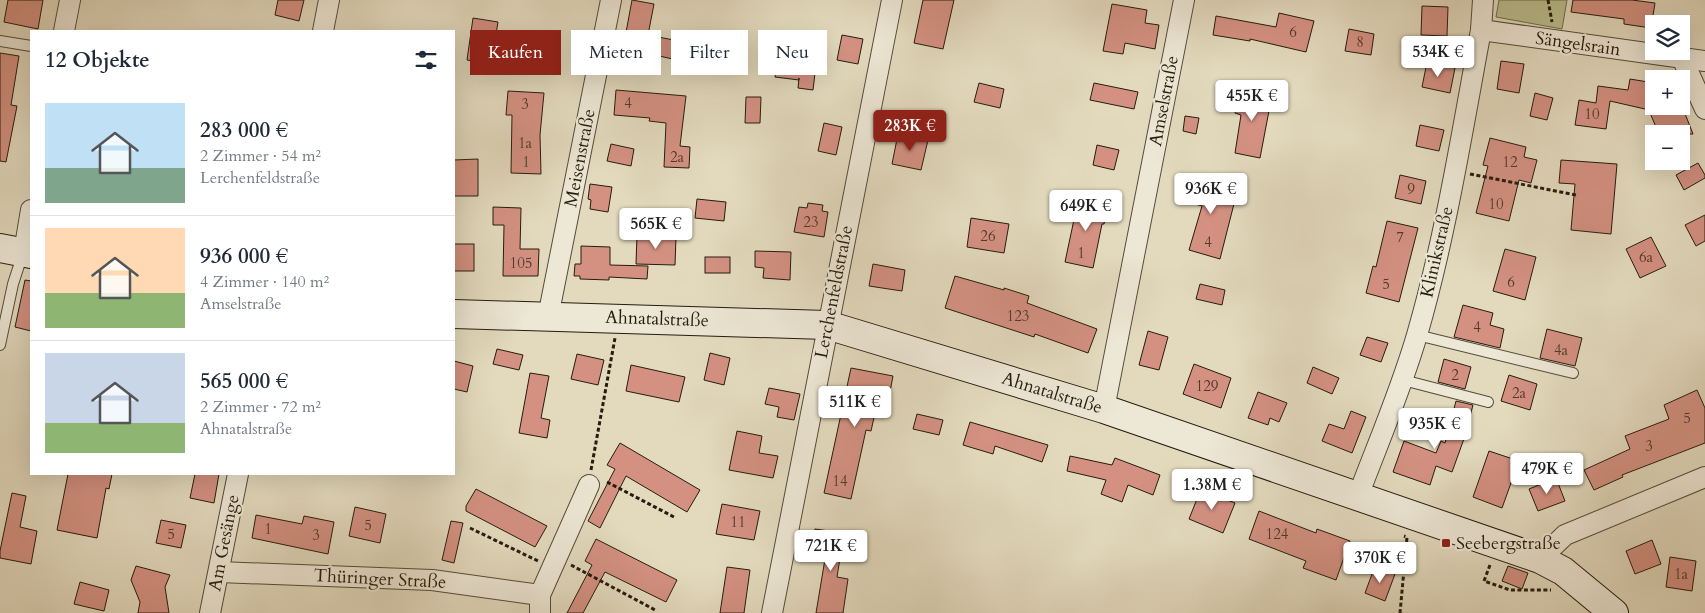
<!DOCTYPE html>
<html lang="de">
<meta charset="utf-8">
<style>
body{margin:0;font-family:Cardo,serif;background:#f6f6f7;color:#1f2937;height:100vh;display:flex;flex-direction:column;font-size:19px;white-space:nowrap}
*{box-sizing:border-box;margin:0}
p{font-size:16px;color:#747a83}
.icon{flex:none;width:28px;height:28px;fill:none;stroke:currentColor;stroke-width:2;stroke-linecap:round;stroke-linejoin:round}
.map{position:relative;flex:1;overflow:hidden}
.sheet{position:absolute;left:30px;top:30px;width:425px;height:445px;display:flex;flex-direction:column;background:#fff;border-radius:0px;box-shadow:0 5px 20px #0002}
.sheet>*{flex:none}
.top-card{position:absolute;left:470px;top:30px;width:475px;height:45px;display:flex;gap:10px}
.fabs{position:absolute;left:1645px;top:15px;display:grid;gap:10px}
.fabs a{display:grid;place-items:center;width:45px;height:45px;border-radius:0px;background:#fff;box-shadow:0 5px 20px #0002;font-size:25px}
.price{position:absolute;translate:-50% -42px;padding:0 11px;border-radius:5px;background:#fff;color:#222;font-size:16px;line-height:32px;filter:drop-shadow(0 1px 2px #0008)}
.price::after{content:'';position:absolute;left:50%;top:30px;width:15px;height:11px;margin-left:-8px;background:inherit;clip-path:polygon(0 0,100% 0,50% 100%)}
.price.current{background:#8f2418;color:#fff}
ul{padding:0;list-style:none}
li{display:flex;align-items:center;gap:15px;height:125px;padding:0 15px}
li+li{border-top:1px solid #e0e1e3}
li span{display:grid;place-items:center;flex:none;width:140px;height:100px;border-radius:0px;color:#555}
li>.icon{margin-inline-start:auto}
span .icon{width:60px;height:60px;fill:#fffc;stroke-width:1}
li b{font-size:21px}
h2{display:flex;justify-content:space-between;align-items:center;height:60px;padding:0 15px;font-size:21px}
.tag{padding:0 18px;border-radius:0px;background:#fff;box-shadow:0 5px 20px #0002;font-size:18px;line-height:45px}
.tag.current{background:#8f2418;color:#fff}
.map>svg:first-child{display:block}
</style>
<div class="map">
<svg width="1705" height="613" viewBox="0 0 1705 613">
<rect width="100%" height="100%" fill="#e3dabe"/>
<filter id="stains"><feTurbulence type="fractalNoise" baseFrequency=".004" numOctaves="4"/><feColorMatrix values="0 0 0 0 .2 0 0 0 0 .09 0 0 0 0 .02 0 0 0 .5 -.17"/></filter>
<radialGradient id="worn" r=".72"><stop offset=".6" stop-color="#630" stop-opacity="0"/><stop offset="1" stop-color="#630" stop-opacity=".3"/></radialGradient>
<polygon fill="#babd8d" stroke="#706c4e" points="1499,0 1567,0 1562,29 1496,17"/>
<g fill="#d49182" stroke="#251c0e">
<polygon points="8,0 43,0 38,29 4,22"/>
<polygon points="278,0 304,0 299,21 275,15"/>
<polygon points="632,0 654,4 648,35 684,42 685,33 725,41 719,69 659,56 658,61 622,54"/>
<polygon points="923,0 954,0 943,49 914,43"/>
<polygon points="1573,0 1632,0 1655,3 1651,28 1624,24 1624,19 1571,12"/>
<polygon points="1112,4 1147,10 1145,23 1159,25 1155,49 1125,43 1123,54 1103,51"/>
<polygon points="1422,6 1448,7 1447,36 1421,35"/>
<polygon points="1279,13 1314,21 1306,52 1250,39 1250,41 1213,35 1216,16 1276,27"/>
<polygon points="473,18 498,22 491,64 467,60"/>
<polygon points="1349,29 1374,34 1371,55 1345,51"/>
<polygon points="842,35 863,39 858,64 837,60"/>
<polygon points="780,40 804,44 800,71 815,73 813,90 798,88 799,78 799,80 775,77"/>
<polygon points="0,53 19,56 11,105 17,106 6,162 0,161"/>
<polygon points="1501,61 1524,64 1519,93 1497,89"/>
<polygon points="1427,62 1455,68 1450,93 1422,87"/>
<polygon points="1630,79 1654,83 1654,106 1682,106 1693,134 1659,134 1650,113 1645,109 1610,101 1606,129 1575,125 1579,100 1596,103 1598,86 1628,90"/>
<polygon points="979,83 1004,89 1000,108 974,102"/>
<polygon points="1094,83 1138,92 1134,109 1090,100"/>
<polygon points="1240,89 1272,95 1260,158 1235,153 1241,115 1235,113"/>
<polygon points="616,90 686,96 680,146 690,147 689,168 664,167 666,123 649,121 650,118 614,115"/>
<polygon points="508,91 544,93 540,135 541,174 511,173 512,115 506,115"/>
<polygon points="1535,93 1553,98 1547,120 1530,116"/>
<polygon points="746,97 761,97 760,123 745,123"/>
<polygon points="1185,116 1199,118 1196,134 1183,131"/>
<polygon points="824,123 842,127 836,155 818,151"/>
<polygon points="1420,125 1444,130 1439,151 1416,146"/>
<polygon points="898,134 928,140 921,170 892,164"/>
<polygon points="1490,138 1526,147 1524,157 1537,160 1531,183 1519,180 1509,221 1476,213 1488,166 1483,165"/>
<polygon points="611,144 634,149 631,166 607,161"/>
<polygon points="1097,145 1119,150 1114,170 1093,165"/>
<polygon points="478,159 478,196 454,196 454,160"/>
<polygon points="1561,160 1617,164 1611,234 1571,230 1575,184 1559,183"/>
<polygon points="1698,163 1705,175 1705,178 1684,190 1676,175"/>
<polygon points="1400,175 1426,181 1421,204 1395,198"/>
<polygon points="1191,176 1238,188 1220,259 1189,250 1202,206 1185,201"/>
<polygon points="590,184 612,187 608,212 590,209 591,200 588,199"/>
<polygon points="1079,196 1108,202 1104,224 1102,224 1093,268 1065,262"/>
<polygon points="697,199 726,202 724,221 695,218"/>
<polygon points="808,203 823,205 822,211 828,212 824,237 794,232 799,207 807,208"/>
<polygon points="493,207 521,208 520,249 539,249 538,276 503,276 504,225 493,225"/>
<polygon points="1705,215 1705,241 1696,246 1685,225"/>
<polygon points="971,218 1009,224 1004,253 967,247"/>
<polygon points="1387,221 1418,228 1399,302 1366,293 1373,266 1376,267"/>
<polygon points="637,235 676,237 675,265 636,264"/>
<polygon points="1651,237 1666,266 1640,278 1626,249"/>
<rect x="454" y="244" width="20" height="27"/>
<polygon points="581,246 610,247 610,265 648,266 647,279 609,277 609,280 580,279 580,276 574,276 575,264 581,264"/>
<polygon points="1505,249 1536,257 1525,300 1493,291"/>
<polygon points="755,251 791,252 790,280 763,278 764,268 755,267"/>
<rect x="705" y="257" width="25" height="16"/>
<polygon points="873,264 905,270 902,291 869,286"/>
<polygon points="955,276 1004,290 1004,288 1029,296 1027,303 1097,329 1088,353 1035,334 1034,337 945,308"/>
<polygon points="25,280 31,281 31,331 15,327"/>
<polygon points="1200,284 1225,290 1222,305 1196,299"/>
<polygon points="1463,305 1493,313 1490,325 1504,329 1500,348 1454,337"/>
<polygon points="1547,329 1582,338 1575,366 1540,358"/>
<polygon points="1148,331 1168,337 1159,370 1139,365"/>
<polygon points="1367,337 1388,343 1381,362 1360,355"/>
<polygon points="497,349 523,355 519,370 493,364"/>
<polygon points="710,353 730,358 724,385 704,380"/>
<polygon points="577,354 604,360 598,385 571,379"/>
<polygon points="1444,359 1471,367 1465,389 1438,382"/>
<polygon points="454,361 473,366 467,392 454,389"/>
<polygon points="1194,364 1231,378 1221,408 1183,394"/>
<polygon points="631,365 685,377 679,402 626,391"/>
<polygon points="1313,367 1339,378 1332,394 1307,383"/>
<polygon points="851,368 893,376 889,397 879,395 871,431 866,430 851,499 824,493"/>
<polygon points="530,373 549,376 541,418 550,420 547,438 519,433"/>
<polygon points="1509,375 1537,384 1530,410 1501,401"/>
<polygon points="769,388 800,394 794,420 777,417 779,407 765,404"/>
<polygon points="1697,390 1705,408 1705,443 1622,475 1623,477 1594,490 1584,470 1630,449 1625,436 1669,419 1664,405"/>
<polygon points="1258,392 1287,403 1279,422 1270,418 1268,425 1248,418"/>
<polygon points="1456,401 1473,405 1465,436 1452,472 1436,466 1430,485 1393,472 1404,441 1436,453 1441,441 1445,443"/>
<polygon points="1351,411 1366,417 1352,453 1322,441 1329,424 1344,429"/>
<polygon points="917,414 943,420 939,435 913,429"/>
<polygon points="970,422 1048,445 1042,462 995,446 993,454 963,445"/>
<polygon points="737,431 762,436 759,453 778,456 773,478 729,470"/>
<polygon points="620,443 700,490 687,512 626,476 600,528 588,521 615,469 607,465"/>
<polygon points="1489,451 1519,461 1502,508 1473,497"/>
<polygon points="1070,456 1112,465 1115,458 1160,475 1153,495 1128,485 1122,502 1101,494 1106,480 1067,471"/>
<polygon points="68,474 112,474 109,489 106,488 97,538 57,530"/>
<polygon points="195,474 219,474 214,503 190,498"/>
<polygon points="1556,478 1565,501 1538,511 1529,489"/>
<polygon points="476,489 547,526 535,547 466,511 466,506"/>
<polygon points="1201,489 1235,503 1223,533 1189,519"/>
<polygon points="12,493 26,496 20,527 37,531 31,564 0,558 0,551"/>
<polygon points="722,504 760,511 754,540 716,534"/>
<polygon points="355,507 386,514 380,543 349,536"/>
<polygon points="1259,511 1316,533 1317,529 1350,541 1336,580 1303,568 1306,561 1249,539"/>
<polygon points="256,515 302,524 304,516 334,522 328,554 252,538"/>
<polygon points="161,520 186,525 181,548 156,543"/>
<polygon points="451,521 463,523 454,563 442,560"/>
<polygon points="815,529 844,533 837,577 848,579 843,613 816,613 826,553 812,550"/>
<polygon points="596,539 677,580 666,602 605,572 583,613 567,613 592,565 585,561"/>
<polygon points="1652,540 1661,564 1635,574 1626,551"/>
<polygon points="1670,557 1696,561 1692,591 1666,587"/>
<polygon points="136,566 170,575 165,587 169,613 138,613 140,602 131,580"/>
<polygon points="1375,566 1395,574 1385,601 1365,593"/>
<polygon points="1508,566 1528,573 1522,589 1502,581"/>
<polygon points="727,567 750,570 744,613 720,613"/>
<polygon points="80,582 109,590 104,611 74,604"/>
</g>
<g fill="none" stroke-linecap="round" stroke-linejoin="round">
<defs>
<g id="lane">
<polyline points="0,41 31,46"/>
<polyline points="1417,335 1573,373"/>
<polyline points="0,345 13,284 23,253"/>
<polyline points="1403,380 1488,402"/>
</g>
<g id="street">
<polyline points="1481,30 1705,61"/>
<polyline points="64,31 70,0"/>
<polyline points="323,31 329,0"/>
<polyline points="1682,58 1705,109"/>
<polyline points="24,252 31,210"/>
<polyline points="548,317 611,0"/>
<polyline points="1104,409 1184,0"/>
<path d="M1358 496C1378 443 1401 390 1417 335 1446 235 1462 132 1481 30L1483 0"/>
<polyline points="1540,559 1565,535 1705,477"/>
<polyline points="219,572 432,580 540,595 540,613"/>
<polyline points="540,595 589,485"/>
<polyline points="210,613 238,474"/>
<polyline points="772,613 892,0"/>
</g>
<g id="secondary">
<polyline points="0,248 31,254"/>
<polyline points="454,314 827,325 1104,409 1540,559 1563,571 1614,613"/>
</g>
</defs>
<use href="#lane" stroke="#544c3a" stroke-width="12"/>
<use href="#street" stroke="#544c3a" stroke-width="22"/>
<use href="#secondary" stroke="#251c0e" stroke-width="30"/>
<g stroke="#251c0e" stroke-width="3" stroke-dasharray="4 2.5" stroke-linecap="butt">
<polyline points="1548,0 1552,22"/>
<polyline points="1470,174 1576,195"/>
<polyline points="591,470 615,338"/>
<polyline points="607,482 674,517"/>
<polyline points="470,528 538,561"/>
<polyline points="571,565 657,611"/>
<polyline points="1490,565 1484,581 1510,590 1551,590"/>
<polyline points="1400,613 1407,537 1404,536"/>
</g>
<use href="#lane" stroke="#ede7d5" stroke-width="10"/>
<use href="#street" stroke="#ede7d5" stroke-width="20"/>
<use href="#secondary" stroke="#ede7d5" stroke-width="28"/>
</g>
<rect fill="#8f2418" stroke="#ede7d5" stroke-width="2" x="1441" y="538" width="10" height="10" rx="2.5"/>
<g text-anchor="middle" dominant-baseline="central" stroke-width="4.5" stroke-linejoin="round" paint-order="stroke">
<g font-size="15" fill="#51392b">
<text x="1293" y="32">6</text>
<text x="1360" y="42">8</text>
<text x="628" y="103">4</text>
<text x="525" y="104">3</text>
<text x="1592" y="114">10</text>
<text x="525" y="143">1a</text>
<text x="677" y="157">2a</text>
<text x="526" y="162">1</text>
<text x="1510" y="162">12</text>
<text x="1411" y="189">9</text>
<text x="1496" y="204">10</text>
<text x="811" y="222">23</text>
<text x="988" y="236">26</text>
<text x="1400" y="237">7</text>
<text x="1208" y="242">4</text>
<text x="1081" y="253">1</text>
<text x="1646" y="257">6a</text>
<text x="521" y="263">105</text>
<text x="1511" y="282">6</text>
<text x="1386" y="284">5</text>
<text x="1018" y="316">123</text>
<text x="1477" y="327">4</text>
<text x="1561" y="350">4a</text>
<text x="1455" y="375">2</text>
<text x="1207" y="386">129</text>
<text x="1519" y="393">2a</text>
<text x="1687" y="418">5</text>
<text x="1649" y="446">3</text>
<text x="840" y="481">14</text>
<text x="738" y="522">11</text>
<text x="368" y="525">5</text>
<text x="268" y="529">1</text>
<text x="171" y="534">5</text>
<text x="1277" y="534">124</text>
<text x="316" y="535">3</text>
<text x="1681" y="574">1a</text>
</g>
<g font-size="18" fill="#251c0e" stroke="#ede7d5">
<text transform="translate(1578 44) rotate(8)">Sängelsrain</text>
<text transform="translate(1164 101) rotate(-79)">Amselstraße</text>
<text transform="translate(580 158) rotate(-79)">Meisenstraße</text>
<text transform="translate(1437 252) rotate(-77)">Klinikstraße</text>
<text transform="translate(834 292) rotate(-79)">Lerchenfeldstraße</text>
<text transform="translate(657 319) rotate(2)">Ahnatalstraße</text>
<text transform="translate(1052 393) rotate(17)">Ahnatalstraße</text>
<text transform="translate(224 543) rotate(-79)">Am Gesänge</text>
<text transform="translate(380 579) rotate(3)">Thüringer Straße</text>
</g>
<g font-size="18" fill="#251c0e" stroke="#ede7d5" text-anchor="start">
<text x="1456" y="543">Seebergstraße</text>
</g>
</g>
<rect width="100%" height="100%" filter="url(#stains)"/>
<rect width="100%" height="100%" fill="url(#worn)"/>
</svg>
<div class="fabs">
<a><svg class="icon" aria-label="layers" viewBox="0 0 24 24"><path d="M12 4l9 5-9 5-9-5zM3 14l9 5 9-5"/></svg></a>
<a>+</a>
<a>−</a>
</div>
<b class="price" style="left:1438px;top:78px">534K €</b>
<b class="price" style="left:1252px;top:122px">455K €</b>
<b class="price current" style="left:910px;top:152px">283K €</b>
<b class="price" style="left:1211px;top:215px">936K €</b>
<b class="price" style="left:1086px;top:232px">649K €</b>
<b class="price" style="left:656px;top:250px">565K €</b>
<b class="price" style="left:855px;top:428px">511K €</b>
<b class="price" style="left:1435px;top:450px">935K €</b>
<b class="price" style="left:1547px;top:495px">479K €</b>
<b class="price" style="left:1212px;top:511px">1.38M €</b>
<b class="price" style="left:831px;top:572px">721K €</b>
<b class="price" style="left:1380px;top:584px">370K €</b>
<div class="top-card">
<a class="tag current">Kaufen</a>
<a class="tag">Mieten</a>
<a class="tag">Filter</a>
<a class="tag">Neu</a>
</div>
<section class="sheet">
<h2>12 Objekte<svg class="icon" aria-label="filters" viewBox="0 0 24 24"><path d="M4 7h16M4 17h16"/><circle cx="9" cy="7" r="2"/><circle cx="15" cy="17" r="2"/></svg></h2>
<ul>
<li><span style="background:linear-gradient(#bfe0f5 65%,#7fa58c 0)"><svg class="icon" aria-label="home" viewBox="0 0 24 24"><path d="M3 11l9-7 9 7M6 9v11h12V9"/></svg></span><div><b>283 000 €</b><p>2 Zimmer · 54 m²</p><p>Lerchenfeldstraße</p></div></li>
<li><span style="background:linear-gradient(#ffd9b3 65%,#8fb573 0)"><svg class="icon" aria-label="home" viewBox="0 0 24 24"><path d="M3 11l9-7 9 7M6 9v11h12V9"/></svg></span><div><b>936 000 €</b><p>4 Zimmer · 140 m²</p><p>Amselstraße</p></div></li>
<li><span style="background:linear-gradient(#c9d6e8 70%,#8fb573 0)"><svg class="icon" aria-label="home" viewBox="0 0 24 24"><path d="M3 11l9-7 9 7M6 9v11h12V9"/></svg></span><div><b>565 000 €</b><p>2 Zimmer · 72 m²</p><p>Ahnatalstraße</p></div></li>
</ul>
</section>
</div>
